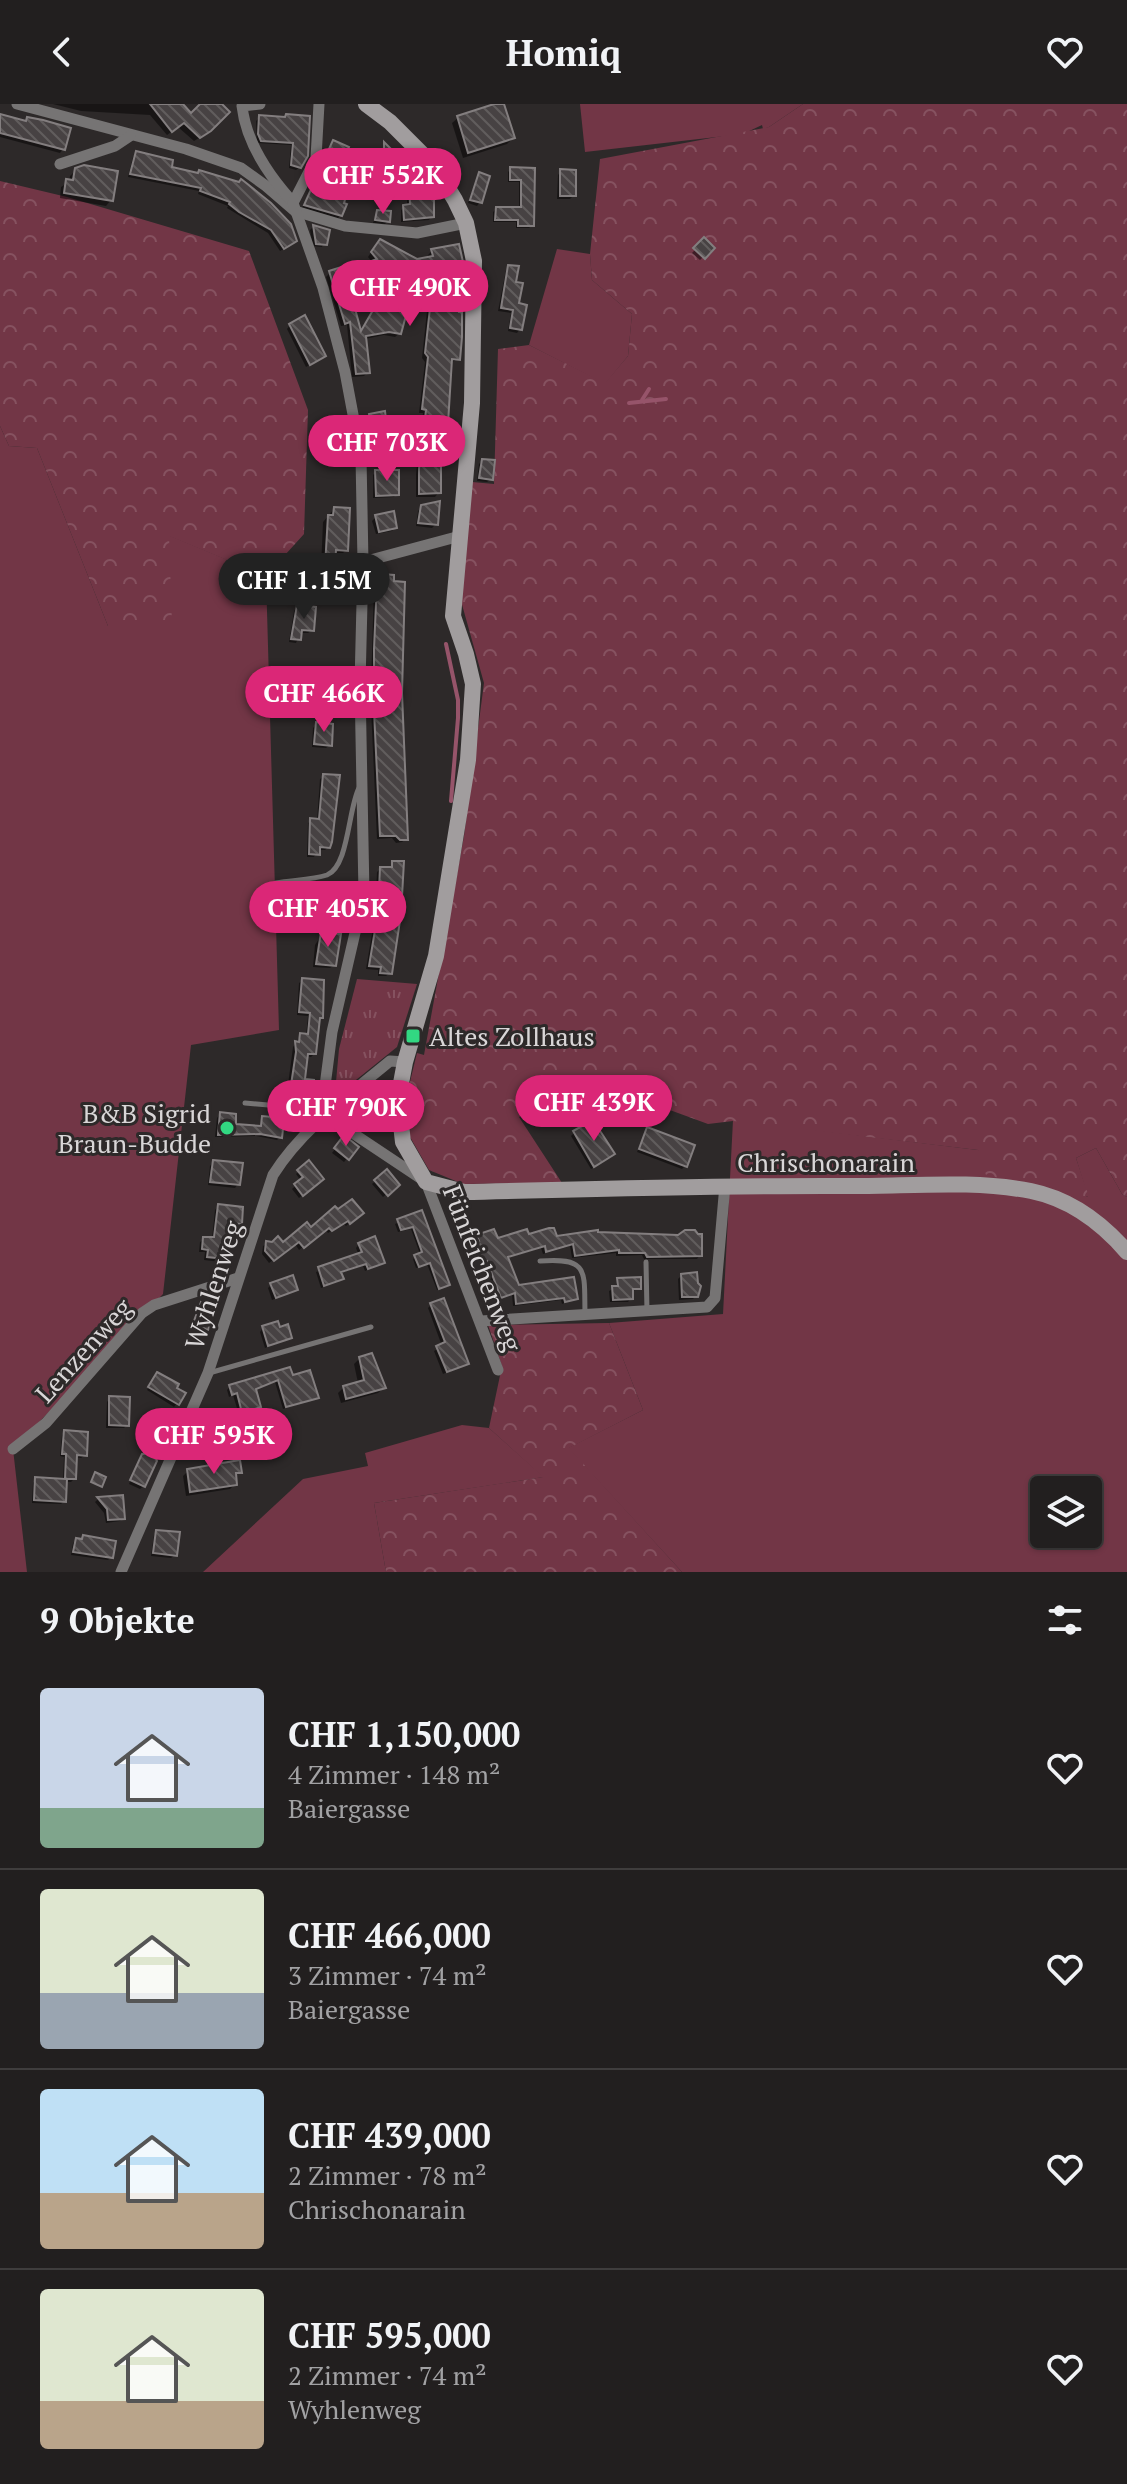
<!DOCTYPE html>
<html lang="de">
<meta charset="utf-8">
<style>
body{margin:0;font-family:"PT Serif",serif;background:#2e2c2c;color:#f1f3f6;height:100vh;display:flex;flex-direction:column;font-size:30px;white-space:nowrap}
*{box-sizing:border-box;margin:0}
p{font-size:26px;color:#a2a2a4}
.icon{flex:none;width:44px;height:44px;fill:none;stroke:currentColor;stroke-width:2;stroke-linecap:round;stroke-linejoin:round}
.map{position:relative;height:1468px;overflow:hidden}
.sheet{display:flex;flex-direction:column;background:#221f1f;flex:1}
.sheet>*{flex:none}
.controls{position:absolute;left:1030px;top:1372px;display:grid;gap:16px}
.controls a{display:grid;place-items:center;width:72px;height:72px;border-radius:8px;background:#221f1f;box-shadow:0 2px 6px #0004,0 0 0 2px #3f3d3d;font-size:40px}
.price{position:absolute;translate:-50% -68px;padding:0 18px;border-radius:28px;background:#db2777;color:#fff;font-size:26px;line-height:52px;filter:drop-shadow(0 2px 4px #0008)}
.price::after{content:'';position:absolute;left:50%;top:48px;width:24px;height:18px;margin-left:-12px;background:inherit;clip-path:polygon(0 0,100% 0,50% 100%)}
.price.current{background:#222;color:#fff}
ul{padding:0;list-style:none}
li{display:flex;align-items:center;gap:24px;height:200px;padding:0 40px}
li+li{border-top:2px solid #3f3d3d}
li span{display:grid;place-items:center;flex:none;width:224px;height:160px;border-radius:8px;color:#555}
li>.icon{margin-inline-start:auto}
span .icon{width:96px;height:96px;fill:#fffc;stroke-width:1}
li b{font-size:34px}
h2{display:flex;justify-content:space-between;align-items:center;height:96px;padding:0 40px;font-size:34px}
header{display:flex;justify-content:space-between;align-items:center;height:104px;padding:0 40px;background:#221f1f;font-size:36px;font-weight:700}
.map>svg:first-child{display:block}
</style>
<header><svg class="icon" aria-label="back" viewBox="0 0 24 24"><path d="M15 5l-7 7 7 7"/></svg>Homiq<svg class="icon" aria-label="heart" viewBox="0 0 24 24"><path d="M12 20l-8-8c-3-5 5-10 8-4 3-6 11-1 8 4z"/></svg></header>
<div class="map">
<svg width="1127" height="1468" viewBox="0 0 1127 1468">
<defs>
<pattern id="forest-crowns" width="20" height="18" patternUnits="userSpaceOnUse" patternTransform="scale(2)"><rect width="20" height="18" fill="#723646"/><path d="M2 6a3 3 0 1 1 6 0M12 15a3 3 0 1 1 6 0" fill="none" stroke="#865260"/></pattern>
<pattern id="park-tufts" width="24" height="20" patternUnits="userSpaceOnUse" patternTransform="scale(2)"><rect width="24" height="20" fill="#723646"/><path d="M3 7l-1-3M5 7V3M7 7l1-3M15 17l-1-3M17 17v-4M19 17l1-3" fill="none" stroke="#865260"/></pattern>
<pattern id="building-back-hatch" width="6" height="6" patternUnits="userSpaceOnUse" patternTransform="scale(2)"><rect width="6" height="6" fill="#474243"/><path d="M-1 5l2 2M0 0l6 6M5-1l2 2" fill="none" stroke="#615d5d"/></pattern>
</defs>
<rect width="100%" height="100%" fill="#2d2929"/>
<g fill="#723646" fill-rule="evenodd">
<polygon points="580,0 803,0 769,23 763,25 762,21 743,30 585,48"/>
<polygon points="557,145 590,150 592,176 632,210 628,252 605,280 529,241"/>
<polygon points="0,322 9,342 37,344 108,522 168,431 266,472 279,926 191,941 163,1190 13,1345 27,1468 0,1468"/>
<path d="M733 1016 978 1046 1088 1093 1076 1054 1096 1044 1122 1090 1127 1093V1468H682L568 1344 643 1306 609 1219 723 1210ZM1044 1386H1088V1430H1044Z"/>
<polygon points="462,1321 489,1324 544,1373 374,1399 386,1468 203,1468 303,1375 368,1362 365,1349"/>
</g>
<g fill="url(#forest-crowns)">
<polygon points="803,0 1127,0 1127,1093 1122,1090 1096,1044 1076,1054 1089,1093 986,1071 978,1046 733,1017 708,1020 588,976 519,1013 562,1079 463,1080 429,1066 410,1033 406,994 417,949 424,951 464,732 484,579 461,497 472,378 494,380 498,245 529,241 605,279 628,252 632,210 592,176 590,150 600,55 769,23"/>
<polygon points="0,77 67,93 249,147 308,306 304,430 266,472 169,432 172,520 108,522 37,344 9,342 0,322"/>
<polygon points="609,1219 643,1306 569,1344 682,1468 386,1468 374,1399 543,1373 489,1324 502,1262 488,1221"/>
</g>
<polygon fill="url(#park-tufts)" points="357,875 417,880 397,943 346,984 336,978 339,945"/>
<g fill="#0007" fill-rule="evenodd">
<polygon points="53,0 181,0 191,12 203,0 219,0 227,8 204,31 194,37 178,23 167,31 150,11 81,7"/>
<polygon points="502,0 513,34 507,40 463,54 452,19 458,14"/>
<polygon points="0,13 24,18 28,15 63,45 60,49 0,33"/>
<polygon points="260,13 284,15 286,13 300,63 296,66 289,64 291,41 257,39 256,17"/>
<polygon points="384,41 401,58 378,80 382,57 378,53"/>
<polygon points="331,42 329,83 341,111 338,114 302,104"/>
<polygon points="136,49 169,65 197,70 292,140 280,147 268,129 227,104 228,102 198,90 199,87 128,73 133,53"/>
<polygon points="511,65 533,66 532,121 529,124 516,124 516,118 493,118 493,108 496,105 519,105 519,78 508,78 508,68"/>
<polygon points="76,66 111,96 106,102 60,94 61,83 69,78 70,72"/>
<polygon points="561,67 574,91 570,95 557,95 558,71"/>
<polygon points="479,70 480,98 477,102 468,99"/>
<polygon points="410,80 432,112 429,116 401,118 401,106 407,102 407,83"/>
<polygon points="377,108 388,117 385,120 373,119"/>
<polygon points="313,123 328,128 322,143 313,142 310,126"/>
<polygon points="704,136 712,144 700,156 692,149"/>
<path d="M376 141 416 157 429 155 428 151 432 147 457 209 458 255 450 259 444 351 439 356V388L435 393H416V370L423 309H419L425 258 422 254 427 207 405 208 400 229 395 233 384 231 365 235 368 268 364 272 352 273 347 221 341 222 326 173 330 169 348 167 373 159 368 153ZM387 183 359 229 349 189Z"/>
<polygon points="509,163 520,225 517,229 508,227 511,209 498,207 506,166"/>
<polygon points="290,221 320,255 306,263 287,225"/>
<polygon points="370,312 386,331 383,334 369,336 366,315"/>
<polygon points="482,357 491,375 487,378 477,377 479,360"/>
<polygon points="376,368 397,390 394,393 373,394 373,371"/>
<polygon points="422,403 436,420 432,424 416,422 418,407"/>
<polygon points="334,405 346,446 341,451 334,451 332,482 327,487 312,486 314,469 321,464 323,418"/>
<polygon points="376,413 395,423 392,427 376,430 372,417"/>
<polygon points="382,472 400,589 406,735 402,738 396,739 392,734 377,735 371,604 375,600 375,581 371,581 374,482"/>
<polygon points="298,503 312,526 308,529 300,529 296,539 289,538 294,507"/>
<polygon points="307,565 321,589 317,593 302,592 303,568"/>
<polygon points="317,620 330,641 326,644 312,643 313,624"/>
<polygon points="324,672 328,743 325,746 318,746 314,753 307,753 308,719 311,716 317,717 320,675"/>
<polygon points="393,759 390,869 386,872 378,872 378,866 366,865 375,812 377,768 380,765 390,765"/>
<polygon points="337,784 343,809 340,812 325,807 325,803 311,802 312,790 315,786 333,788"/>
<polygon points="322,830 334,861 330,864 313,863 315,841"/>
<polygon points="303,876 317,917 314,950 311,953 305,952 303,976 310,995 306,998 286,996 293,943 301,931 306,932 308,912 297,911 299,879"/>
<polygon points="274,1009 280,1033 277,1036 256,1032 215,1033 217,1014 220,1010 234,1022 259,1024 263,1014 271,1015"/>
<polygon points="648,1025 685,1062 682,1065 637,1048"/>
<polygon points="574,1029 609,1053 591,1065 571,1032"/>
<polygon points="341,1037 356,1044 344,1058 332,1049"/>
<polygon points="213,1058 238,1080 235,1084 208,1081 210,1062"/>
<polygon points="309,1059 318,1078 299,1094 292,1085 301,1077 296,1070"/>
<polygon points="386,1068 398,1081 383,1093 372,1080"/>
<polygon points="218,1102 240,1119 236,1122 227,1121 224,1154 221,1158 204,1156 205,1148 199,1148 200,1138 204,1135 212,1135 215,1106"/>
<polygon points="421,1108 445,1183 437,1186 427,1160 416,1164 413,1155 420,1150 411,1125 398,1128 395,1120"/>
<polygon points="361,1109 346,1122 343,1119 328,1129 325,1125 299,1146 295,1140 269,1159 262,1150 263,1142 267,1139 282,1141 311,1126"/>
<polygon points="527,1132 555,1134 700,1151 697,1155 644,1155 642,1151 616,1152 616,1149 572,1154 570,1142 543,1150 541,1144 506,1154 517,1184 576,1194 562,1200 561,1196 513,1202 512,1190 497,1196 483,1159 480,1160 474,1136 477,1133 496,1137"/>
<polygon points="359,1140 383,1158 365,1167 363,1162 340,1169 342,1174 338,1178 321,1184 316,1168 359,1152 356,1144"/>
<polygon points="681,1172 696,1192 693,1195 679,1196 678,1175"/>
<polygon points="618,1176 639,1184 631,1188 631,1194 628,1198 610,1198 609,1187 615,1184"/>
<polygon points="272,1180 296,1186 272,1196 268,1184"/>
<polygon points="202,1200 207,1225 196,1231 189,1228"/>
<polygon points="432,1200 467,1259 443,1270 434,1247 442,1242 428,1204"/>
<polygon points="263,1224 290,1233 265,1244 260,1228"/>
<polygon points="360,1254 384,1283 378,1289 341,1299 338,1289 344,1283 358,1279 354,1260"/>
<polygon points="292,1273 317,1293 283,1305 275,1278 254,1286 259,1303 239,1311 233,1291 229,1293 227,1286 230,1283"/>
<polygon points="155,1274 184,1290 174,1303 147,1286"/>
<polygon points="110,1294 127,1321 124,1324 106,1324 107,1298"/>
<polygon points="65,1328 85,1351 81,1354 75,1353 74,1375 71,1378 65,1378 64,1397 61,1400 32,1399 33,1379 36,1375 63,1376 64,1353 60,1352 62,1331"/>
<polygon points="139,1356 144,1382 140,1385 129,1380"/>
<polygon points="188,1367 240,1368 234,1373 235,1380 230,1385 186,1392 183,1372"/>
<polygon points="121,1393 123,1414 120,1417 106,1419 104,1409 95,1398 98,1395"/>
<polygon points="157,1428 175,1451 171,1454 151,1452 154,1431"/>
<polygon points="84,1433 111,1453 108,1456 71,1451 73,1439"/>
</g>
<g fill="none" stroke-linecap="round" stroke-linejoin="round">
<g stroke="#96546a" stroke-width="4">
<polyline points="642,296 649,285"/>
<polyline points="629,299 666,295"/>
<polyline points="446,540 458,596 458,614 451,697"/>
</g>
</g>
<g fill="url(#building-back-hatch)" stroke="#837e7f" stroke-width="2" fill-rule="evenodd">
<polygon points="150,0 183,0 191,9 200,0 222,0 230,8 211,27 200,34 184,19 172,28"/>
<polygon points="494,0 504,0 515,34 468,49 457,12"/>
<polygon points="0,10 26,17 27,13 43,16 71,24 65,46 0,29"/>
<polygon points="286,10 310,12 308,52 301,64 291,61 293,39 261,37 258,30 259,11 285,13"/>
<polygon points="333,36 349,43 332,82 347,89 344,99 347,100 342,112 304,101"/>
<polygon points="384,38 404,58 379,82 384,53 379,48 384,44"/>
<polygon points="136,47 173,56 172,63 198,69 199,66 239,78 241,75 245,78 271,99 291,120 297,137 284,145 271,126 239,108 229,100 230,98 200,87 201,84 130,70"/>
<polygon points="84,61 118,67 113,97 64,89 66,75 73,76 75,64"/>
<polygon points="510,63 535,64 534,122 518,122 518,116 495,116 496,103 521,103 521,76 510,76"/>
<polygon points="560,65 576,66 576,92 560,92"/>
<polygon points="479,68 490,72 482,99 470,96"/>
<polygon points="409,78 430,78 434,90 434,113 404,116 403,101 410,100"/>
<polygon points="377,106 391,107 390,118 375,116"/>
<polygon points="313,121 330,126 327,141 316,140"/>
<polygon points="704,133 715,144 705,155 693,144"/>
<path d="M380 135 417 155 433 152 431 145 459 140 463 158 459 208H462V233L460 256 452 255 446 352H441V389L419 390V365L426 306 422 305 428 253 425 249 430 204H408L401 230 389 228 366 232 370 269 356 270 350 218 345 220 329 167 348 161 350 165 377 155 371 148ZM388 180 365 220 361 227 350 186Z"/>
<polygon points="508,161 519,162 516,178 523,179 519,199 527,201 522,226 510,224 513,206 501,204"/>
<polygon points="305,211 326,252 310,261 289,220"/>
<polygon points="385,307 388,332 372,334 369,310"/>
<polygon points="482,355 495,356 493,376 479,374"/>
<polygon points="375,366 399,366 399,391 376,392"/>
<polygon points="440,397 438,421 418,419 421,401"/>
<polygon points="334,403 350,404 348,447 336,446 334,483 316,481 318,462 325,463 328,411 333,411"/>
<polygon points="394,407 397,424 379,428 375,411"/>
<polygon points="381,470 394,471 394,477 405,478 402,589 408,736 400,736 396,732 380,732 374,607 374,599 378,599 378,579 374,579 374,545 377,477 381,477"/>
<polygon points="297,501 316,503 314,527 302,526 301,536 291,535"/>
<polygon points="306,563 325,564 323,590 304,589"/>
<polygon points="316,618 333,620 332,642 314,640"/>
<polygon points="323,670 340,671 332,738 330,744 320,743 320,751 309,750 310,714 319,715"/>
<polygon points="392,757 404,757 401,810 392,870 380,869 381,863 369,862 378,808 380,763 392,763"/>
<polygon points="337,782 348,783 345,810 334,808 334,805 327,804 328,801 313,799 315,784 336,787"/>
<polygon points="321,828 341,830 336,862 316,860"/>
<polygon points="302,874 324,876 323,914 320,914 316,950 308,950 305,975 314,976 312,996 289,994 296,948 295,937 299,938 300,929 308,930 310,909 299,908"/>
<polygon points="274,1007 285,1008 282,1034 260,1030 218,1031 220,1008 236,1010 236,1020 261,1022 262,1012 273,1013"/>
<polygon points="593,1016 615,1050 594,1063 573,1027"/>
<polygon points="647,1023 695,1041 687,1063 639,1045"/>
<polygon points="344,1031 359,1043 349,1056 334,1044"/>
<polygon points="213,1056 243,1059 240,1081 210,1078"/>
<polygon points="309,1056 324,1075 303,1092 294,1080 303,1073 297,1066"/>
<polygon points="387,1065 400,1081 388,1092 374,1076"/>
<polygon points="352,1095 364,1109 350,1120 348,1117 332,1127 329,1124 304,1144 299,1138 274,1157 265,1147 266,1137 272,1138 278,1132 283,1138 307,1118 311,1123 335,1102 338,1105"/>
<polygon points="218,1100 243,1103 242,1120 230,1119 226,1155 207,1153 208,1146 202,1145 203,1133 214,1133"/>
<polygon points="422,1106 450,1181 439,1185 430,1159 419,1163 414,1151 422,1148 413,1123 401,1126 397,1115"/>
<polygon points="549,1124 554,1124 557,1132 598,1126 598,1128 678,1131 685,1126 695,1126 698,1130 702,1130 702,1152 647,1153 645,1149 619,1149 619,1146 575,1152 573,1140 546,1148 545,1142 508,1153 519,1181 574,1173 578,1195 565,1198 564,1194 516,1200 515,1189 501,1194 487,1157 484,1158 476,1138 479,1137 476,1131 494,1125 498,1134 527,1125 529,1130"/>
<polygon points="375,1132 385,1159 368,1165 366,1160 341,1168 344,1175 324,1182 318,1163 362,1148 358,1139"/>
<polygon points="697,1168 698,1179 701,1182 698,1193 682,1193 681,1170"/>
<polygon points="293,1171 298,1186 276,1194 270,1179"/>
<polygon points="641,1173 641,1185 633,1185 633,1195 613,1196 612,1182 618,1182 617,1174"/>
<polygon points="444,1194 469,1260 447,1268 436,1242 445,1238 430,1199"/>
<polygon points="201,1198 214,1202 211,1208 214,1209 208,1226 202,1224 200,1229 191,1225"/>
<polygon points="278,1217 280,1223 288,1220 292,1234 268,1242 262,1222"/>
<polygon points="372,1249 386,1284 346,1295 343,1282 364,1276 359,1253"/>
<polygon points="290,1263 293,1271 310,1266 319,1294 286,1303 278,1276 256,1285 261,1303 242,1309 237,1289 232,1291 229,1281"/>
<polygon points="157,1268 179,1280 177,1284 186,1289 179,1301 148,1283"/>
<polygon points="109,1292 130,1293 129,1322 109,1321"/>
<polygon points="64,1326 88,1328 87,1352 77,1351 76,1375 67,1375 66,1398 34,1396 35,1373 65,1375 66,1350 62,1350"/>
<polygon points="142,1350 154,1349 157,1357 145,1383 130,1376"/>
<polygon points="240,1356 242,1369 236,1369 237,1381 190,1388 187,1365"/>
<polygon points="95,1368 106,1373 102,1383 91,1378"/>
<polygon points="123,1391 125,1415 108,1416 107,1405 97,1393"/>
<polygon points="156,1426 180,1428 177,1452 153,1449"/>
<polygon points="83,1431 116,1437 113,1454 73,1448 76,1434 82,1435"/>
</g>
<g fill="none" stroke-linecap="round" stroke-linejoin="round">
<g stroke="#767474" stroke-width="5">
<path d="M276 779C292 776 312 776 327 771 349 762 348 705 359 684"/>
<polyline points="245,999 313,1005 325,1011"/>
<path d="M540 1157C590 1153 584 1168 585 1210"/>
<polyline points="646,1158 647,1207"/>
<polyline points="209,1269 371,1223"/>
</g>
<g stroke="#767474" stroke-width="11">
<polyline points="17,0 186,45 241,64 266,82 295,107 345,122 417,129 466,119"/>
<path d="M260 0 242 2C246 38 267 69 290 95"/>
<polyline points="319,0 316,54 293,99 323,184 345,268 361,353 363,458 360,580 364,790 332,928 325,982 332,1005 354,1030 426,1078 498,1266"/>
<polyline points="60,60 115,42 130,32"/>
<polyline points="363,458 460,432"/>
<polyline points="481,1217 707,1203 715,1194 725,1081"/>
<polyline points="13,1345 46,1319 142,1209 154,1201 238,1174"/>
<path d="M121 1468 208 1269 273 1071C302 1025 348 992 390 957L405 958"/>
</g>
<path stroke="#a19d9e" stroke-width="16" d="M366 0 390 18 435 63 455 96 466 119 474 157 472 299 453 512 466 550 473 580 468 656 436 852 405 958 398 995 403 1038 426 1078 464 1088C594 1085 724 1081 855 1082 912 1082 974 1076 1031 1087 1070 1095 1102 1119 1127 1148"/>
</g>
<g fill="#32d882" stroke="#2d2929" stroke-width="3">
<rect x="405" y="924" width="16" height="16" rx="4"/>
<circle cx="227" cy="1024" r="8"/>
</g>
<g text-anchor="middle" dominant-baseline="central" stroke-width="6" stroke-linejoin="round" paint-order="stroke">
<g font-size="26" fill="#d9d6d7" stroke="#2d2929" text-anchor="start">
<text x="429" y="932">Altes Zollhaus</text>
<text x="211" y="1009" text-anchor="end">B&amp;B Sigrid<tspan x="211" dy="30">Braun-Budde</tspan></text>
</g>
<g font-size="26" fill="#d9d6d7" stroke="#2d2929">
<text x="826" y="1058">Chrischonarain</text>
<text transform="translate(483 1164) rotate(69)">Fünfeichenweg</text>
<text transform="translate(213 1181) rotate(-72)">Wyhlenweg</text>
<text transform="translate(83 1246) rotate(-48)">Lenzenweg</text>
</g>
</g>
</svg>
<div class="controls">
<a><svg class="icon" aria-label="layers" viewBox="0 0 24 24"><path d="M12 4l9 5-9 5-9-5zM3 14l9 5 9-5"/></svg></a>
</div>
<b class="price" style="left:383px;top:112px">CHF 552K</b>
<b class="price" style="left:410px;top:224px">CHF 490K</b>
<b class="price" style="left:387px;top:379px">CHF 703K</b>
<b class="price current" style="left:304px;top:517px">CHF 1.15M</b>
<b class="price" style="left:324px;top:630px">CHF 466K</b>
<b class="price" style="left:328px;top:845px">CHF 405K</b>
<b class="price" style="left:594px;top:1039px">CHF 439K</b>
<b class="price" style="left:346px;top:1044px">CHF 790K</b>
<b class="price" style="left:214px;top:1372px">CHF 595K</b>
</div>
<section class="sheet">
<h2>9 Objekte<svg class="icon" aria-label="filters" viewBox="0 0 24 24"><path d="M4 7h16M4 17h16"/><circle cx="9" cy="7" r="2"/><circle cx="15" cy="17" r="2"/></svg></h2>
<ul>
<li><span style="background:linear-gradient(#c9d6e8 75%,#7fa58c 0)"><svg class="icon" aria-label="home" viewBox="0 0 24 24"><path d="M3 11l9-7 9 7M6 9v11h12V9"/></svg></span><div><b>CHF 1,150,000</b><p>4 Zimmer · 148 m²</p><p>Baiergasse</p></div><svg class="icon" aria-label="heart" viewBox="0 0 24 24"><path d="M12 20l-8-8c-3-5 5-10 8-4 3-6 11-1 8 4z"/></svg></li>
<li><span style="background:linear-gradient(#dfe7d0 65%,#9aa5b1 0)"><svg class="icon" aria-label="home" viewBox="0 0 24 24"><path d="M3 11l9-7 9 7M6 9v11h12V9"/></svg></span><div><b>CHF 466,000</b><p>3 Zimmer · 74 m²</p><p>Baiergasse</p></div><svg class="icon" aria-label="heart" viewBox="0 0 24 24"><path d="M12 20l-8-8c-3-5 5-10 8-4 3-6 11-1 8 4z"/></svg></li>
<li><span style="background:linear-gradient(#bfe0f5 65%,#b9a48a 0)"><svg class="icon" aria-label="home" viewBox="0 0 24 24"><path d="M3 11l9-7 9 7M6 9v11h12V9"/></svg></span><div><b>CHF 439,000</b><p>2 Zimmer · 78 m²</p><p>Chrischonarain</p></div><svg class="icon" aria-label="heart" viewBox="0 0 24 24"><path d="M12 20l-8-8c-3-5 5-10 8-4 3-6 11-1 8 4z"/></svg></li>
<li><span style="background:linear-gradient(#dfe7d0 70%,#b9a48a 0)"><svg class="icon" aria-label="home" viewBox="0 0 24 24"><path d="M3 11l9-7 9 7M6 9v11h12V9"/></svg></span><div><b>CHF 595,000</b><p>2 Zimmer · 74 m²</p><p>Wyhlenweg</p></div><svg class="icon" aria-label="heart" viewBox="0 0 24 24"><path d="M12 20l-8-8c-3-5 5-10 8-4 3-6 11-1 8 4z"/></svg></li>
</ul>
</section>
